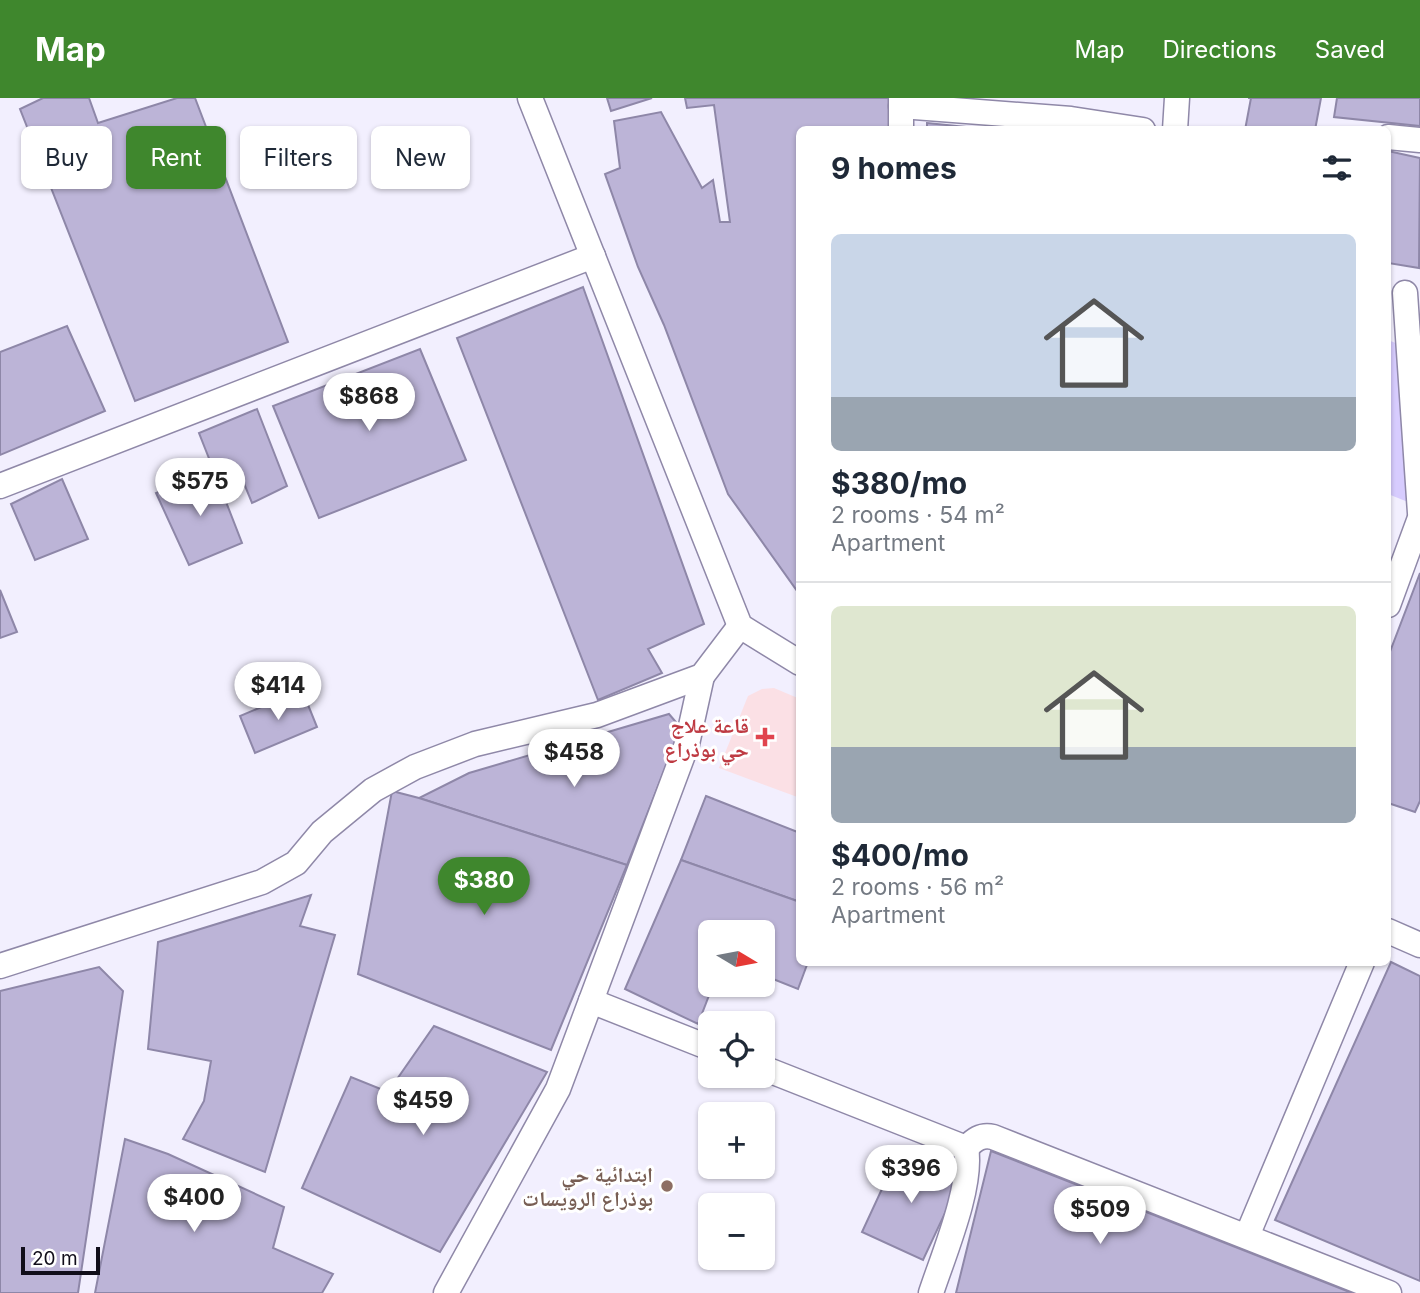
<!DOCTYPE html>
<meta charset="utf-8">
<style>
body{margin:0;font-family:Inter,"Noto Naskh Arabic",sans-serif;background:#f2f2f3;color:#1f2937;height:100vh;display:flex;flex-direction:column;font-size:26px;white-space:nowrap}
*{box-sizing:border-box;margin:0}
p{font-size:23px;color:#747a83}
.icon{flex:none;width:38px;height:38px;fill:none;stroke:currentColor;stroke-width:2;stroke-linecap:round;stroke-linejoin:round}
.map{position:relative;flex:1;overflow:hidden}
.sheet{position:absolute;left:796px;top:28px;width:595px;height:840px;display:flex;flex-direction:column;background:#fff;border-radius:10px;box-shadow:0 2px 5px #0004}
.sheet>*{flex:none}
.banner{position:absolute;left:21px;top:28px;width:665px;height:63px;display:flex;gap:14px}
.needle{width:46px;rotate:100deg}
.controls{position:absolute;left:698px;top:822px;display:grid;gap:14px}
.controls a{display:grid;place-items:center;width:77px;height:77px;border-radius:10px;background:#fff;box-shadow:0 2px 5px #0004;font-size:35px}
.scale{position:absolute;left:21px;bottom:18px;width:79px;box-sizing:border-box;padding-left:7px;border:4px solid #110e1a;border-top:0;font-size:19px;line-height:24px;white-space:nowrap;color:#110e1a;-webkit-text-stroke:5px #fff;paint-order:stroke}
.price{position:absolute;translate:-50% -60px;padding:0 16px;border-radius:24px;background:#fff;color:#222;font-size:23px;line-height:46px;filter:drop-shadow(0 2px 4px #0008)}
.price::after{content:'';position:absolute;left:50%;top:42px;width:21px;height:16px;margin-left:-10px;background:inherit;clip-path:polygon(0 0,100% 0,50% 100%)}
.price.on{background:#3f872d;color:#fff}
ul{padding:0;list-style:none}
li{display:grid;align-content:center;gap:14px;height:371px;padding:0 35px}
li+li{border-top:2px solid #e0e1e3}
li span{display:grid;place-items:center;height:217px;border-radius:10px;color:#555}
li>.icon{margin-inline-start:auto}
span .icon{width:126px;height:126px;fill:#fffc;stroke-width:1}
li b{font-size:30px}
h2{display:flex;justify-content:space-between;align-items:center;height:84px;padding:0 35px;font-size:30px}
.pill{padding:0 24px;border-radius:10px;background:#fff;box-shadow:0 2px 5px #0004;font-size:24px;line-height:63px}
.pill.on{background:#3f872d;color:#fff}
header{display:flex;align-items:center;gap:42px;box-sizing:border-box;height:98px;padding:0 35px;background:#3f872d;color:#fff}
header strong{font-size:33px}
nav{display:flex;gap:38px;margin-inline-start:auto;font-size:24px}
.map>svg:first-child{display:block}
</style>
<header>
<strong>Map</strong>
<nav><a>Map</a><a>Directions</a><a>Saved</a></nav>
</header>
<div class="map">
<svg width="1420" height="1195" viewBox="0 0 1420 1195">
<rect width="100%" height="100%" fill="#f2effe"/>
<polygon fill="#fbe0e5" points="774,590 800,601 800,700 719,670 748,598 762,591"/>
<polygon fill="#d7ccfe" points="1388,242 1413,252 1408,404 1388,396"/>
<g fill="#bcb4d7" stroke="#8e87a8" stroke-width="2">
<polygon points="43,0 89,0 98,25 177,0 195,0 288,244 135,303 20,11"/>
<polygon points="607,0 652,0 611,13"/>
<polygon points="685,0 892,0 893,32 800,32 800,497 728,396 664,227 638,169 605,76 620,70 614,23 661,14 702,90 713,82 720,124 730,124 714,7 687,10"/>
<polygon points="1248,0 1321,0 1315,32 1245,32 1251,0"/>
<polygon points="1337,0 1420,0 1420,28 1334,19"/>
<polygon points="927,25 985,31 985,32 927,32"/>
<polygon points="1388,53 1420,60 1419,170 1388,165"/>
<polygon points="583,189 704,526 648,551 662,575 598,602 457,240"/>
<polygon points="67,228 105,313 0,357 0,254"/>
<polygon points="420,251 466,362 319,420 273,308"/>
<polygon points="257,311 287,388 252,405 236,366 214,373 199,335"/>
<polygon points="214,373 242,445 189,467 156,395"/>
<polygon points="62,381 88,441 35,462 11,406"/>
<polygon points="1420,475 1420,703 1415,714 1388,705 1388,559"/>
<polygon points="0,492 17,534 0,540"/>
<polygon points="302,592 317,629 255,655 240,618"/>
<polygon points="669,616 681,630 627,767 419,700 469,675"/>
<polygon points="392,693 419,700 627,767 551,952 358,876"/>
<polygon points="706,698 800,735 800,804 681,762"/>
<polygon points="681,762 800,804 800,864 808,864 798,891 763,877 763,835 710,835 710,887 713,887 698,926 625,891"/>
<polygon points="311,797 300,828 335,837 265,1074 183,1041 204,1003 211,963 148,951 158,844"/>
<polygon points="1391,864 1420,878 1420,1183 1275,1122"/>
<polygon points="99,869 123,893 78,1195 0,1195 0,893"/>
<polygon points="434,928 547,974 440,1154 302,1090 351,979 388,994"/>
<polygon points="125,1041 168,1056 284,1109 273,1150 333,1176 322,1195 95,1195"/>
<polygon points="900,1052 961,1081 923,1162 862,1134"/>
<polygon points="991,1053 1352,1195 956,1195"/>
</g>
<g fill="none" stroke-linecap="round" stroke-linejoin="round">
<defs>
<g id="minor">
<polyline points="530,0 740,528 800,565"/>
<polyline points="901,0 901,32"/>
<polyline points="901,8 1071,21 1143,32"/>
<polyline points="1175,32 1177,0"/>
<polyline points="1388,39 1420,42"/>
<polyline points="1405,195 1420,415"/>
<polyline points="0,388 593,158"/>
<polyline points="1388,507 1420,420"/>
<polyline points="1388,833 1420,847"/>
<polyline points="0,868 262,784 296,765 322,734 373,692 415,669 475,646 597,617 702,578 740,528"/>
<polyline points="591,903 710,950"/>
<path d="M763 970 966 1050C973 1088 943 1158 931 1195"/>
<path d="M966 1050C974 1042 981 1036 993 1039L1389 1195"/>
<polyline points="1247,1138 1362,864"/>
<polyline points="446,1195 558,991 687,646 702,578"/>
</g>
</defs>
<use href="#minor" stroke="#8f88a8" stroke-width="27"/>
<use href="#minor" stroke="#fff" stroke-width="24"/>
</g>
<path fill="#e0444e" stroke="#fff" stroke-width="2.5" d="M761.5 628.5h7v7h7v7h-7v7h-7v-7h-7v-7h7z"/>
<circle fill="#8d6e63" stroke="#fff" stroke-width="2.5" cx="667" cy="1088" r="7"/>
<g text-anchor="middle" dominant-baseline="central" stroke-width="6" stroke-linejoin="round" paint-order="stroke">
<g font-size="21" font-weight="bold" fill="#be3a42" stroke="#fff" text-anchor="end">
<text x="749" y="627">قاعة علاج<tspan x="749" dy="24">حي بوذراع</tspan></text>
</g>
<g font-size="21" font-weight="bold" fill="#785e54" stroke="#fff" text-anchor="end">
<text x="653" y="1076">ابتدائية حي<tspan x="653" dy="24">بوذراع الرويسات</tspan></text>
</g>
</g>
</svg>
<div class="controls">
<a><svg class="needle" viewBox="-14 -14 28 28"><path d="M0-13l5 13h-10z" fill="#e53935"/><path d="M0 13l5-13h-10z" fill="#747a83"/></svg></a>
<a><svg class="icon" aria-label="locate" viewBox="0 0 24 24"><circle cx="12" cy="12" r="6"/><path d="M12 2v4M12 18v4M2 12h4M18 12h4"/></svg></a>
<a>+</a>
<a>−</a>
</div>
<div class="scale">20 m</div>
<b class="price" style="left:369px;top:335px">$868</b>
<b class="price" style="left:200px;top:420px">$575</b>
<b class="price" style="left:278px;top:624px">$414</b>
<b class="price" style="left:574px;top:691px">$458</b>
<b class="price on" style="left:484px;top:819px">$380</b>
<b class="price" style="left:423px;top:1039px">$459</b>
<b class="price" style="left:911px;top:1107px">$396</b>
<b class="price" style="left:194px;top:1136px">$400</b>
<b class="price" style="left:1100px;top:1148px">$509</b>
<div class="banner">
<a class="pill">Buy</a>
<a class="pill on">Rent</a>
<a class="pill">Filters</a>
<a class="pill">New</a>
</div>
<section class="sheet">
<h2>9 homes<svg class="icon" aria-label="filters" viewBox="0 0 24 24"><path d="M4 7h16M4 17h16"/><circle cx="9" cy="7" r="2"/><circle cx="15" cy="17" r="2"/></svg></h2>
<ul>
<li><span style="background:linear-gradient(#c9d6e8 75%,#9aa5b1 0)"><svg class="icon" aria-label="home" viewBox="0 0 24 24"><path d="M3 11l9-7 9 7M6 9v11h12V9"/></svg></span><div><b>$380/mo</b><p>2 rooms · 54 m²</p><p>Apartment</p></div></li>
<li><span style="background:linear-gradient(#dfe7d0 65%,#9aa5b1 0)"><svg class="icon" aria-label="home" viewBox="0 0 24 24"><path d="M3 11l9-7 9 7M6 9v11h12V9"/></svg></span><div><b>$400/mo</b><p>2 rooms · 56 m²</p><p>Apartment</p></div></li>
</ul>
</section>
</div>
